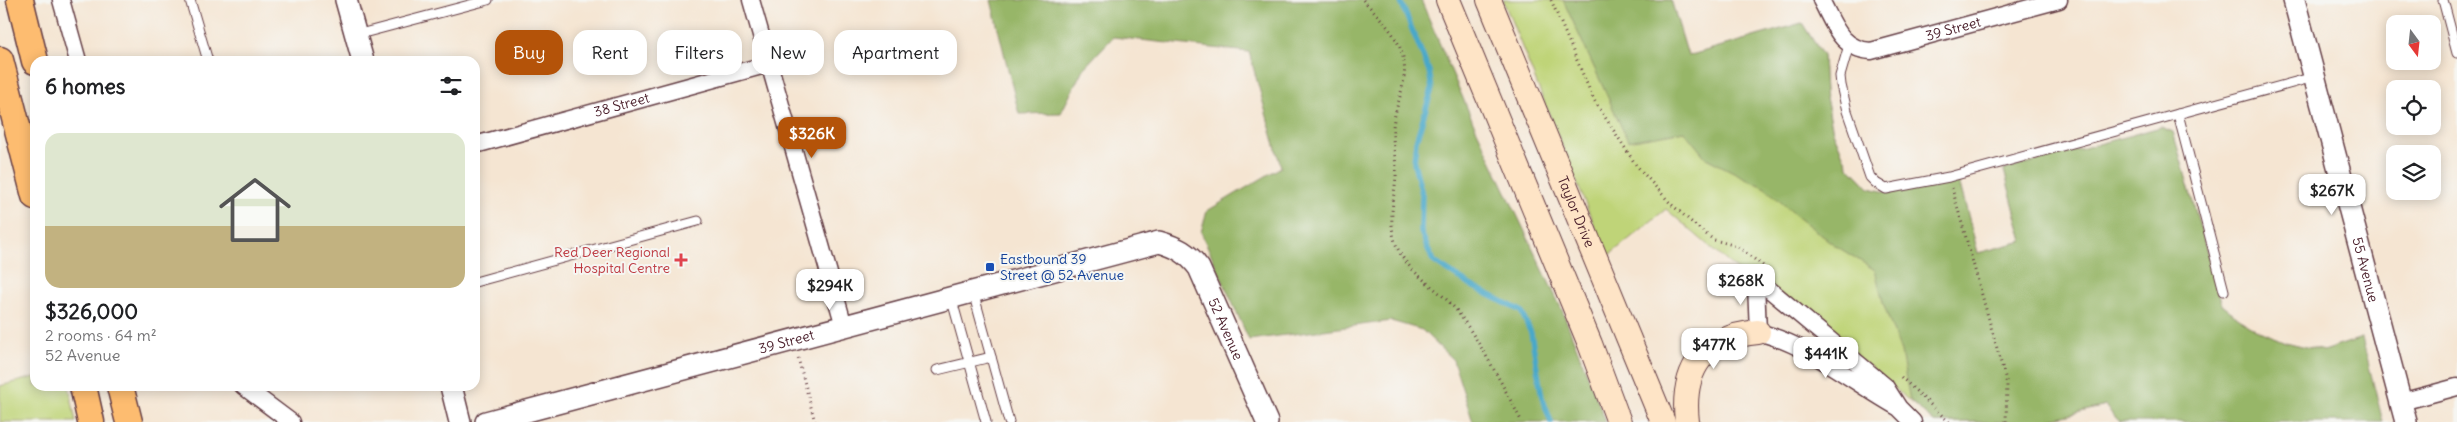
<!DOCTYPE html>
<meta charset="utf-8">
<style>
body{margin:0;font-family:Delius,sans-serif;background:#f6f6f6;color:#202124;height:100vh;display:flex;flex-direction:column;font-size:19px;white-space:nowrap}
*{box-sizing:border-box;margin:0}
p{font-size:16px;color:#757577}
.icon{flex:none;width:28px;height:28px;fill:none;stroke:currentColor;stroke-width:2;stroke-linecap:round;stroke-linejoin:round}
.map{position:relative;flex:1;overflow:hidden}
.sheet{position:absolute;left:30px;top:56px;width:450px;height:335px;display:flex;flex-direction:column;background:#fff;border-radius:15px;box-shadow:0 2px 12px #0003}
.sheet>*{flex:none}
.banner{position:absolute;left:495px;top:30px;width:475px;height:45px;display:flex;gap:10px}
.needle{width:32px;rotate:165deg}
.buttons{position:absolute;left:2386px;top:15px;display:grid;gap:10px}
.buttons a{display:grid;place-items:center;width:55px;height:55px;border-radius:10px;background:#fff;box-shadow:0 2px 12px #0003;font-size:25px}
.price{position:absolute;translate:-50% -42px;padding:0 11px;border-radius:10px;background:#fff;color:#222;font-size:16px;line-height:32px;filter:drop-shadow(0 1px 2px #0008)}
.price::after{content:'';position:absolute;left:50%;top:30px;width:15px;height:11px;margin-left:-8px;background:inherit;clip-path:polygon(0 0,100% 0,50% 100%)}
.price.selected{background:#b45309;color:#fff}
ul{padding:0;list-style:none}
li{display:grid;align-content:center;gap:10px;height:265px;padding:0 15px}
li+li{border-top:1px solid #e0e0e0}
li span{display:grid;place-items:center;height:155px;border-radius:15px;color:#555}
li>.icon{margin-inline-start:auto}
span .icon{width:90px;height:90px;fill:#fffc;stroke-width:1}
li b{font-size:21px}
h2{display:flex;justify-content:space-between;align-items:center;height:60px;padding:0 15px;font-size:21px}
.pill{padding:0 18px;border-radius:15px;background:#fff;box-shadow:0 2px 12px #0003;font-size:18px;line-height:45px}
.pill.selected{background:#b45309;color:#fff}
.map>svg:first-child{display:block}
</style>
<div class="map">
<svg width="2457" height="422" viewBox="0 0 2457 422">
<rect width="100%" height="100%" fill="#f6f6f2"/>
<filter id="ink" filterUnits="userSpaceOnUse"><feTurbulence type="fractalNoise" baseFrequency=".02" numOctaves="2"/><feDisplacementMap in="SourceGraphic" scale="10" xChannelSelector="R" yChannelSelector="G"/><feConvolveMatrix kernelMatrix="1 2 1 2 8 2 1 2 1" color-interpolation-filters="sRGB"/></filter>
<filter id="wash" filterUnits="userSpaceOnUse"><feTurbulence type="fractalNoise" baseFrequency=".0096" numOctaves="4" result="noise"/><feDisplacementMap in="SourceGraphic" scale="20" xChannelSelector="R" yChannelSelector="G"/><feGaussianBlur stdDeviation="1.12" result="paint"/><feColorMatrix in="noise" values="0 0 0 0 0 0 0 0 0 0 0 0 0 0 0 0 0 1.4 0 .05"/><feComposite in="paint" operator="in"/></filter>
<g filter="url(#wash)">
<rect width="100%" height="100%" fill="#f5e5d2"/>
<g fill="#bfd478" stroke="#847a52">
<polygon points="1503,0 1671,0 1688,56 1802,23 1823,56 1825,93 1833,132 1848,166 1869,188 1890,193 1959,181 1978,253 2023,241 2004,170 2161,127 2173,132 2222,305 2251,327 2285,342 2323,351 2362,338 2120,422 2105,406 2039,422 1934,422 1871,368 1730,264 1666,209 1607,257"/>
<polygon points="35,377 35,386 69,386 76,422 0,422 0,386"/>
</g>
<g fill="#97b668" stroke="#706a4a">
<polygon points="991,0 1421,0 1474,124 1562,310 1606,422 1473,422 1453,360 1422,330 1391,321 1249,340 1201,232 1207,211 1281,167 1249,52 1113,37 1083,69 1061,113 1019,114"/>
<polygon points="1563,0 1671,0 1688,56 1802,23 1823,56 1825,93 1833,132 1848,166 1869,188 1890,193 1959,181 1978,253 2023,241 2004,170 2161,127 2173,132 2222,305 2251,327 2285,342 2323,351 2362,338 2383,422 2120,422 2105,406 2039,422 1934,422 1910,401 1901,352 1884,306 1875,270 1836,246 1799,218 1765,188 1706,158 1684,131 1628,141"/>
</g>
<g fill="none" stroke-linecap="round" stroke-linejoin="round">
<polyline stroke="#4aa8c9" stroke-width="5.5" points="1400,0 1429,71 1432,89 1416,141 1414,163 1422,194 1421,232 1433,261 1470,285 1521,311 1531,333 1542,397 1551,422"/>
</g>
</g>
<g filter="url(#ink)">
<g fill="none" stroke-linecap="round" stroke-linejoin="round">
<defs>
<g id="service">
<polyline points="190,0 208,61"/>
<polyline points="2443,0 2457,53"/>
<polyline points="356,35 488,0"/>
<polyline points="1849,45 1840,76 1841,85 1847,111 1870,177 1876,183 1886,189 1949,177 2178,114"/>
<polyline points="475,282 698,221"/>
<polyline points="2224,291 2178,114 2314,77"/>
<polyline points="973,292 1009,422"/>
<polyline points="951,297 986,422"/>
<polyline points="937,370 991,357"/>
</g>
<g id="minor">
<polyline points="61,0 78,61"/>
<polyline points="751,0 844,326"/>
<path id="s1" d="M1821 0C1834 24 1840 49 1871 51L2059 0"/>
<path id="s2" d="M475 145 769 64"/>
<polyline points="243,386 291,422"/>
<polyline points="2401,402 2457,387"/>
<path d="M1899 408C1852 382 1812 346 1758 332L1756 284 1764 285 1885 386 1899 408 1913 422"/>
</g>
<g id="tertiary">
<polyline points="346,0 363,61"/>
<path id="s3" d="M2294 0 2406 422"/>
<polyline points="451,386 460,422"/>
<path id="s4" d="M486 422 1159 242C1177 247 1188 253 1199 268L1267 422"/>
</g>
<g id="secondary">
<polyline points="1448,0 1590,344 1619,422"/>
<path id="s5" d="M1489 0 1663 422"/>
<path d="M1687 422C1681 368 1704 337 1758 332"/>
</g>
<g id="primary">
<polyline points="20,0 35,61"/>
<polyline points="0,60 35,196"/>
<polyline points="83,386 91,422"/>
<polyline points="120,386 129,422"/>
</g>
</defs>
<use href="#service" stroke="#643d44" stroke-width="11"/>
<use href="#minor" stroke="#643d44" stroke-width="19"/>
<use href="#tertiary" stroke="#643d44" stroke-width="24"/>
<use href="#secondary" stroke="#643d44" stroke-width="26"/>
<use href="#primary" stroke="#643d44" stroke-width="29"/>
<g stroke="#643d44" stroke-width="3" stroke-dasharray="1 4" stroke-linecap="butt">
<path d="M1363 0C1386 24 1411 47 1403 84 1400 99 1394 113 1393 128 1392 145 1397 161 1396 177 1394 197 1389 218 1394 238 1403 273 1436 284 1457 311 1482 345 1502 384 1522 422"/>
<polyline points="1551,0 1594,100 1636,165 1671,204 1703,232 1714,240 1737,246 1766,268"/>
<polyline points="1952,188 2007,384 2006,422"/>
<polyline points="798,358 815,422"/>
<polyline points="1901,377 1949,422"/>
</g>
<use href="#service" stroke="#fff" stroke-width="9"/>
<use href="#minor" stroke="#fff" stroke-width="16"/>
<use href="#tertiary" stroke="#fff" stroke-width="21"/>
<use href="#secondary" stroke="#fee4c6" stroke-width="24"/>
<use href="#primary" stroke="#fdbc70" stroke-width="26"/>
</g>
</g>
<path fill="#e0444e" stroke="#f6f6f2" stroke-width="2" d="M678.5 252.5h5v5h5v5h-5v5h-5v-5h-5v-5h5z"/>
<rect fill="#1a4fb4" stroke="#f6f6f2" stroke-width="2" x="985" y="262" width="10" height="10" rx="2.5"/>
<g text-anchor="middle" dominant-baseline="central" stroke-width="4" stroke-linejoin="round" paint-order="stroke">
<g font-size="14" fill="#4a1f2b" stroke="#f6f6f2">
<text stroke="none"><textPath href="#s1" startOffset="161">39 Street</textPath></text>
<text stroke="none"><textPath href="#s2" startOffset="152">38 Street</textPath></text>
<text stroke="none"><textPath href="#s5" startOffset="229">Taylor Drive</textPath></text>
<text stroke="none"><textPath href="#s3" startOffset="279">55 Avenue</textPath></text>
<text stroke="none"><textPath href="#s4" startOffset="812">52 Avenue</textPath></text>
<text stroke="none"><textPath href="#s4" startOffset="311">39 Street</textPath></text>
</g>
<g font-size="14" fill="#be3a42" stroke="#f6f6f2" text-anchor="end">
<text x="670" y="252">Red Deer Regional<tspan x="670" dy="16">Hospital Centre</tspan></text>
</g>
<g font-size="14" fill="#164399" stroke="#f6f6f2" text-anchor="start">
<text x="1000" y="259">Eastbound 39<tspan x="1000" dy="16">Street @ 52 Avenue</tspan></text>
</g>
</g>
</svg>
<div class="buttons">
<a><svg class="needle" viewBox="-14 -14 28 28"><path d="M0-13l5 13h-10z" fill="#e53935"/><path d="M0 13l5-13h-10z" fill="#757577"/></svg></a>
<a><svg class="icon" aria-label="locate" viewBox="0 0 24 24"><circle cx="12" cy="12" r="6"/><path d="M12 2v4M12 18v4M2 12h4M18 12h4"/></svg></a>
<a><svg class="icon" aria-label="layers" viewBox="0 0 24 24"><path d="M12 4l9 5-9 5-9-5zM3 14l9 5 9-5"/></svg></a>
</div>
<b class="price selected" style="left:812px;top:159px">$326K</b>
<b class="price" style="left:2332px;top:216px">$267K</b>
<b class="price" style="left:1741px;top:306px">$268K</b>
<b class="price" style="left:830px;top:311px">$294K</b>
<b class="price" style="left:1714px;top:370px">$477K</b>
<b class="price" style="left:1826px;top:379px">$441K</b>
<div class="banner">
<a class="pill selected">Buy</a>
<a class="pill">Rent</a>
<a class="pill">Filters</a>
<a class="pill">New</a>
<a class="pill">Apartment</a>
</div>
<section class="sheet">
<h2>6 homes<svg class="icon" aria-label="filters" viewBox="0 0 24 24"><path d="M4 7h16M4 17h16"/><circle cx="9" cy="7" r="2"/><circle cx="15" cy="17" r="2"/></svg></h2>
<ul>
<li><span style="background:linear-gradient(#dfe7d0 60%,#c2b280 0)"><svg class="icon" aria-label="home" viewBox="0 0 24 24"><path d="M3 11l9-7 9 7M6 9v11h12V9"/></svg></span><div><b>$326,000</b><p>2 rooms · 64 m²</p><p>52 Avenue</p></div></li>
</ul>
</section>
</div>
